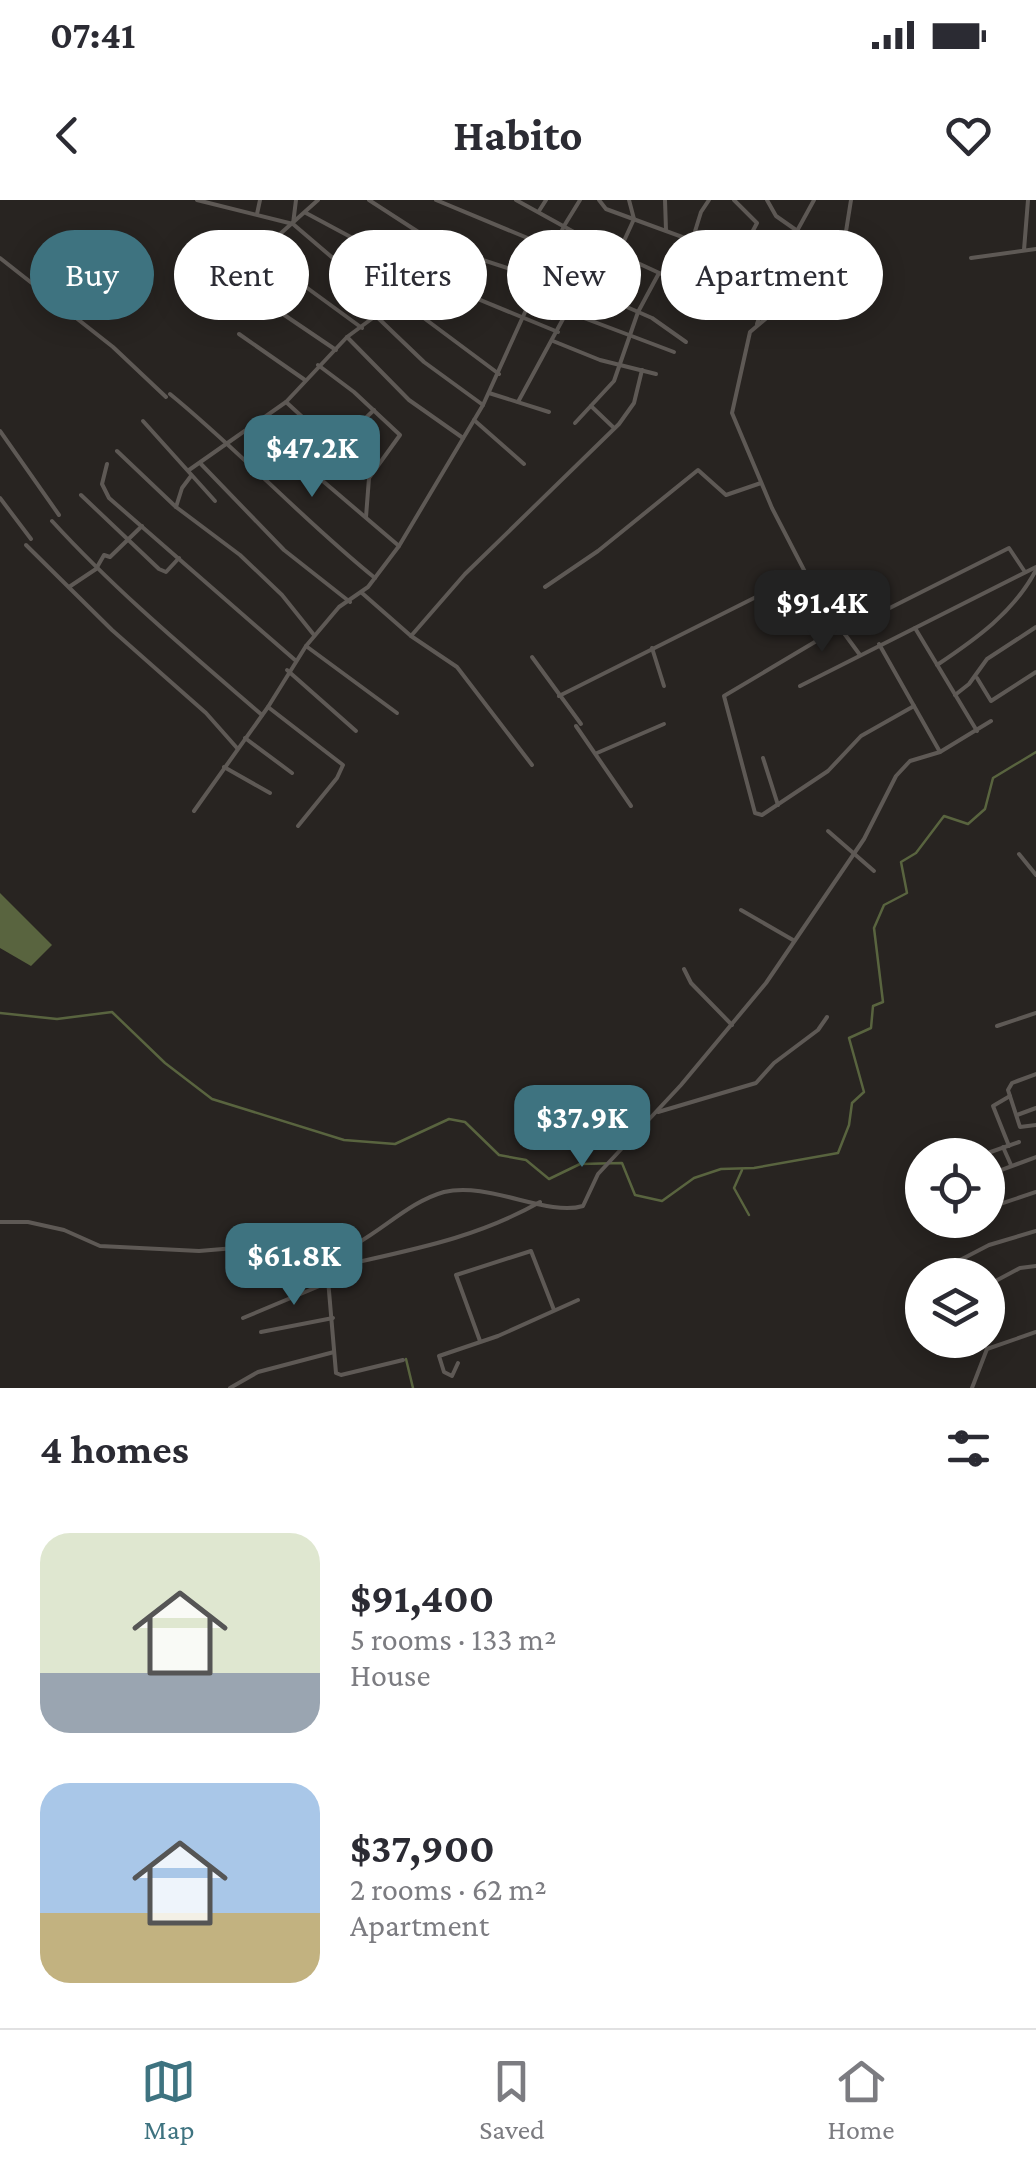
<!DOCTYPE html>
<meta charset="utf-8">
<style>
body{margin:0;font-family:"Crimson Pro",serif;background:#f7f7f7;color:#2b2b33;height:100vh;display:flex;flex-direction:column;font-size:38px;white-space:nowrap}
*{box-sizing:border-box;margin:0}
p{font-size:32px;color:#7c7c81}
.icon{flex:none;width:55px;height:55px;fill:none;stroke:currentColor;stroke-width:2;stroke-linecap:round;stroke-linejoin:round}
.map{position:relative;height:1188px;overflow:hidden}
.panel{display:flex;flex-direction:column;background:#fff;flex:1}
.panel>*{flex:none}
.banner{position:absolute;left:30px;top:30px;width:978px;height:90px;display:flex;gap:20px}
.controls{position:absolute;left:905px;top:938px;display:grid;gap:20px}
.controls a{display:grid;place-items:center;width:100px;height:100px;border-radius:50%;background:#fff;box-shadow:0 5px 25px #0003;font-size:50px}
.price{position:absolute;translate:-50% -85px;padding:0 22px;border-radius:20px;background:#3e7380;color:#fff;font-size:32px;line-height:65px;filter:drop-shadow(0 2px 5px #0008)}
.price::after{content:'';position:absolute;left:50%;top:60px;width:30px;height:22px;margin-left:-15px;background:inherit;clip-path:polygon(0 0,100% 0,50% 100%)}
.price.active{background:#222;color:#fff}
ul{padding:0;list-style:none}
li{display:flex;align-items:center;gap:30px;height:250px;padding:0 40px}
li span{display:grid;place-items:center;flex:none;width:280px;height:200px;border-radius:30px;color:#555}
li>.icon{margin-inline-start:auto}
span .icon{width:120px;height:120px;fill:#fffc;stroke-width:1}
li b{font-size:42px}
h2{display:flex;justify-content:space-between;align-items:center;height:120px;padding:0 40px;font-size:42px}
.chip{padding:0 35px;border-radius:45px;background:#fff;box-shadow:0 5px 25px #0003;font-size:35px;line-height:90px}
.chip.active{background:#3e7380;color:#fff}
.status{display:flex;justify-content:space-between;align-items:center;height:70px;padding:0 50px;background:#fff;direction:ltr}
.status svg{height:28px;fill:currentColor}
header{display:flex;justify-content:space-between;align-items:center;height:130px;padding:0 40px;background:#fff;font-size:45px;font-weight:700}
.dock{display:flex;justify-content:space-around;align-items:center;height:140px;border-top:2px solid #e1e1e2;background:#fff;font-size:28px;color:#7c7c81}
.dock a{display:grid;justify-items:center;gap:5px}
.dock .active{color:#3e7380}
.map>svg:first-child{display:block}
</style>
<div class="status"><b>07:41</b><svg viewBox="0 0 49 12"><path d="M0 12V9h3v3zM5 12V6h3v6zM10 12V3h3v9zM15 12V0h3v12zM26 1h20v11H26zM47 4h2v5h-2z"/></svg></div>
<header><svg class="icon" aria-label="back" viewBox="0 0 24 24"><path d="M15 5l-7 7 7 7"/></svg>Habito<svg class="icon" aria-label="heart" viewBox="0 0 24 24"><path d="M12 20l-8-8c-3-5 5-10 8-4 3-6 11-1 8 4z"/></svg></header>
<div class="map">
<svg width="1036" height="1188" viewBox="0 0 1036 1188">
<rect width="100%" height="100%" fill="#282421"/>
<polygon fill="#59643f" points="0,693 52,745 31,766 0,748"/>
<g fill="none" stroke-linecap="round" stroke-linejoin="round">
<g stroke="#59643f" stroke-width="2.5">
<polyline points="0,813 57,819 112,812 165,863 212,899 344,940 395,944 449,919 465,922 499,955 526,960 549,979 580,964 622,963 635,995 662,1001 694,978 721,969 754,968 838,953 849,925 852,903 864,892 849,838 871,828 873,806 883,802 874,728 884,705 907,693 901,662 916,653 944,616 968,624 985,609 993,578 1036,552"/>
<polyline points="742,970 734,988 749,1015"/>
<polyline points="406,1159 413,1188"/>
</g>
<g stroke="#5e5955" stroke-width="4">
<polyline points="197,0 293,24 355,77 401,101 499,174"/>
<polyline points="369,0 440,46 541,79"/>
<polyline points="436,0 554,49"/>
<polyline points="516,0 592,42 668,77 762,104"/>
<polyline points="599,0 606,9 775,71"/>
<polyline points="665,0 666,30"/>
<polyline points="734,0 757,23 739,57"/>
<polyline points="767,0 776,16 796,30"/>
<polyline points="851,0 844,44 838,57 750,132 732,213 772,308 819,399 860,455"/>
<polyline points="539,11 546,0"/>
<polyline points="306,13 427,78 558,132"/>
<polyline points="257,14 260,0"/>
<polyline points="293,24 296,0"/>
<polyline points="692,41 701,12 709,0"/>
<polyline points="1024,50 1028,0"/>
<polyline points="618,54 634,19 629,0"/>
<polyline points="262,55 362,128"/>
<polyline points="0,58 113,147 166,197"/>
<polyline points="971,58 1036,49"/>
<polyline points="581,87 652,118 686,142"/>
<polyline points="237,88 280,34 318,0"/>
<polyline points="274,108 336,150"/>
<polyline points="568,112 674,152"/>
<polyline points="377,117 424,162 483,205"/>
<polyline points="757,124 775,71 814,0"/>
<polyline points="239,134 305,180"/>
<polyline points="347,137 409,200 463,238"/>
<polyline points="553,141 600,160 656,174"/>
<polyline points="318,165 354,192 400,235 369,278 366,317"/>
<polyline points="489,193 549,212"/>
<path d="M170 194C241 252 303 320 375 378"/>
<polyline points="286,202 369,278"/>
<polyline points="518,202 602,47"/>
<polyline points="591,206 613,227"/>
<polyline points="474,220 524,264"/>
<polyline points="143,221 215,301"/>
<polyline points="575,223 614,181 638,112 659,73"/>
<polyline points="256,224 399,346"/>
<polyline points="0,231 59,315"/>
<polyline points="117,251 176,307 240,355 282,395 314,435"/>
<polyline points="200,263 284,350 350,402"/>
<polyline points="107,264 102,284 109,298 295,460"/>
<polyline points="189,270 286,202 347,137 427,78"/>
<polyline points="310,271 374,210"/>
<polyline points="81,295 159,369 166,372 179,358"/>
<polyline points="0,298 31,339"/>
<polyline points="176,307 182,288 191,276"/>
<path d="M52 321C117 392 189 452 262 515"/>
<polyline points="26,345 112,430 206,513 237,548"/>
<polyline points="69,387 96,369 104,355 110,357 142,326"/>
<polyline points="545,387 598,351 698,270 726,295 761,283"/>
<polyline points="362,393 411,436 457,467 532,565"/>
<polyline points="840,427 724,496 755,613 762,615 828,571 861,536 914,506"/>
<polyline points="915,428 977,531"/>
<polyline points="844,431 1009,348 1025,372"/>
<polyline points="411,436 465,374 619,224 634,203 642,170"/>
<polyline points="879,444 940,552"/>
<polyline points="306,446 397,513"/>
<polyline points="652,448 664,486"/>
<polyline points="532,457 581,524"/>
<path d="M937 465C976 439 1014 412 1036 370"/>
<polyline points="287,470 356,531"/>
<polyline points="977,478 991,501 1036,472"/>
<polyline points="800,486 1036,367"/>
<polyline points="955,495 969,484 987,459 1036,427"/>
<polyline points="559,496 762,394"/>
<polyline points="268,507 343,565 337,578 298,626"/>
<polyline points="576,526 631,606"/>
<polyline points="245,538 292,573"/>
<polyline points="597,553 664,524"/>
<polyline points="763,558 778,605"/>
<polyline points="224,567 270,593"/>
<polyline points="194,611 268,507 306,446 339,407 368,387 399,346 483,205 564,26 580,0"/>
<polyline points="828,631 874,671"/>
<polyline points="1019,654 1036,675"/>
<polyline points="741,710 793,740"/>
<polyline points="684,769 691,783 732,825"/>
<polyline points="997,826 1036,813"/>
<polyline points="1036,874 1012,883 1008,890 1020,927 1036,925"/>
<polyline points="658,912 756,883 774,863 818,830 827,817"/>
<polyline points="1017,915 1036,908"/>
<polyline points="1009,946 993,906 1010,896"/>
<polyline points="1003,947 1011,965"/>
<polyline points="982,955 1019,942"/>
<polyline points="988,975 1036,957"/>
<polyline points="988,1008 1036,992"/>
<path d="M0 1022H28L64 1030 100 1046 199 1051 285 1044 326 1056C370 1046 401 1004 444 992 488 981 547 1017 583 1006L598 974 681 885 766 783 864 639 896 576 910 561 940 552 991 521"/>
<polyline points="956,1029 969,1020"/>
<polyline points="326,1056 336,1173 341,1175 403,1160"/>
<path d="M327 1069C403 1051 471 1041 540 1002"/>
<polyline points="937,1072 989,1045 1036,1031"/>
<polyline points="988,1085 1020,1068 1036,1066"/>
<polyline points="243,1118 329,1082"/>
<polyline points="261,1132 333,1118"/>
<polyline points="480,1141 456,1075 531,1051 554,1110"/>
<polyline points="458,1163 452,1176 444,1172 439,1156 498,1136 578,1100"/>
<polyline points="230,1188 258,1172 334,1152"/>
<polyline points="972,1188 987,1149 1036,1132"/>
</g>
</g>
</svg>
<div class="controls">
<a><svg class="icon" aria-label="locate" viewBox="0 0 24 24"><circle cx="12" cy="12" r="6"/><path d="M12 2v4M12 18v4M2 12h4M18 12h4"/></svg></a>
<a><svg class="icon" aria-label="layers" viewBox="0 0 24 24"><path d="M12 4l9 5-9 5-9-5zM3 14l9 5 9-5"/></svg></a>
</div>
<b class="price" style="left:312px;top:300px">$47.2K</b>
<b class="price active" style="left:822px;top:455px">$91.4K</b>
<b class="price" style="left:582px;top:970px">$37.9K</b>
<b class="price" style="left:294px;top:1108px">$61.8K</b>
<div class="banner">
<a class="chip active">Buy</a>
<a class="chip">Rent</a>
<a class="chip">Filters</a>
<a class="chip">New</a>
<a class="chip">Apartment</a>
</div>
</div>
<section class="panel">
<h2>4 homes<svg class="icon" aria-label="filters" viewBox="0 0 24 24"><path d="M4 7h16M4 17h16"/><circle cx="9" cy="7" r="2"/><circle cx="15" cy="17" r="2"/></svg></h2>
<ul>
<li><span style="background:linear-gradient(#dfe7d0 70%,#9aa5b1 0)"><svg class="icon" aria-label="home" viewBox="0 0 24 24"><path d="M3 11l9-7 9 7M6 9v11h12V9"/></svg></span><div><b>$91,400</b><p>5 rooms · 133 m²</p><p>House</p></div></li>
<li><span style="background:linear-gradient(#a9c7e8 65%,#c2b280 0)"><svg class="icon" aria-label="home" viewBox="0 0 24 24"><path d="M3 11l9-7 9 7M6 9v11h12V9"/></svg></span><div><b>$37,900</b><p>2 rooms · 62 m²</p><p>Apartment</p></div></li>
</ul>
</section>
<nav class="dock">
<a class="active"><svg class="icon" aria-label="map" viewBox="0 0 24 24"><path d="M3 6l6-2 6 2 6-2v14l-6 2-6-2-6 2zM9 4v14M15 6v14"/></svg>Map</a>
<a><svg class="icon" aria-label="saved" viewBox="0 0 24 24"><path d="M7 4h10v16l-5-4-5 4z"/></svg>Saved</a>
<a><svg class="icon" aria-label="home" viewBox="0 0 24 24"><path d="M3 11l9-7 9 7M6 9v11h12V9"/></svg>Home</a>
</nav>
